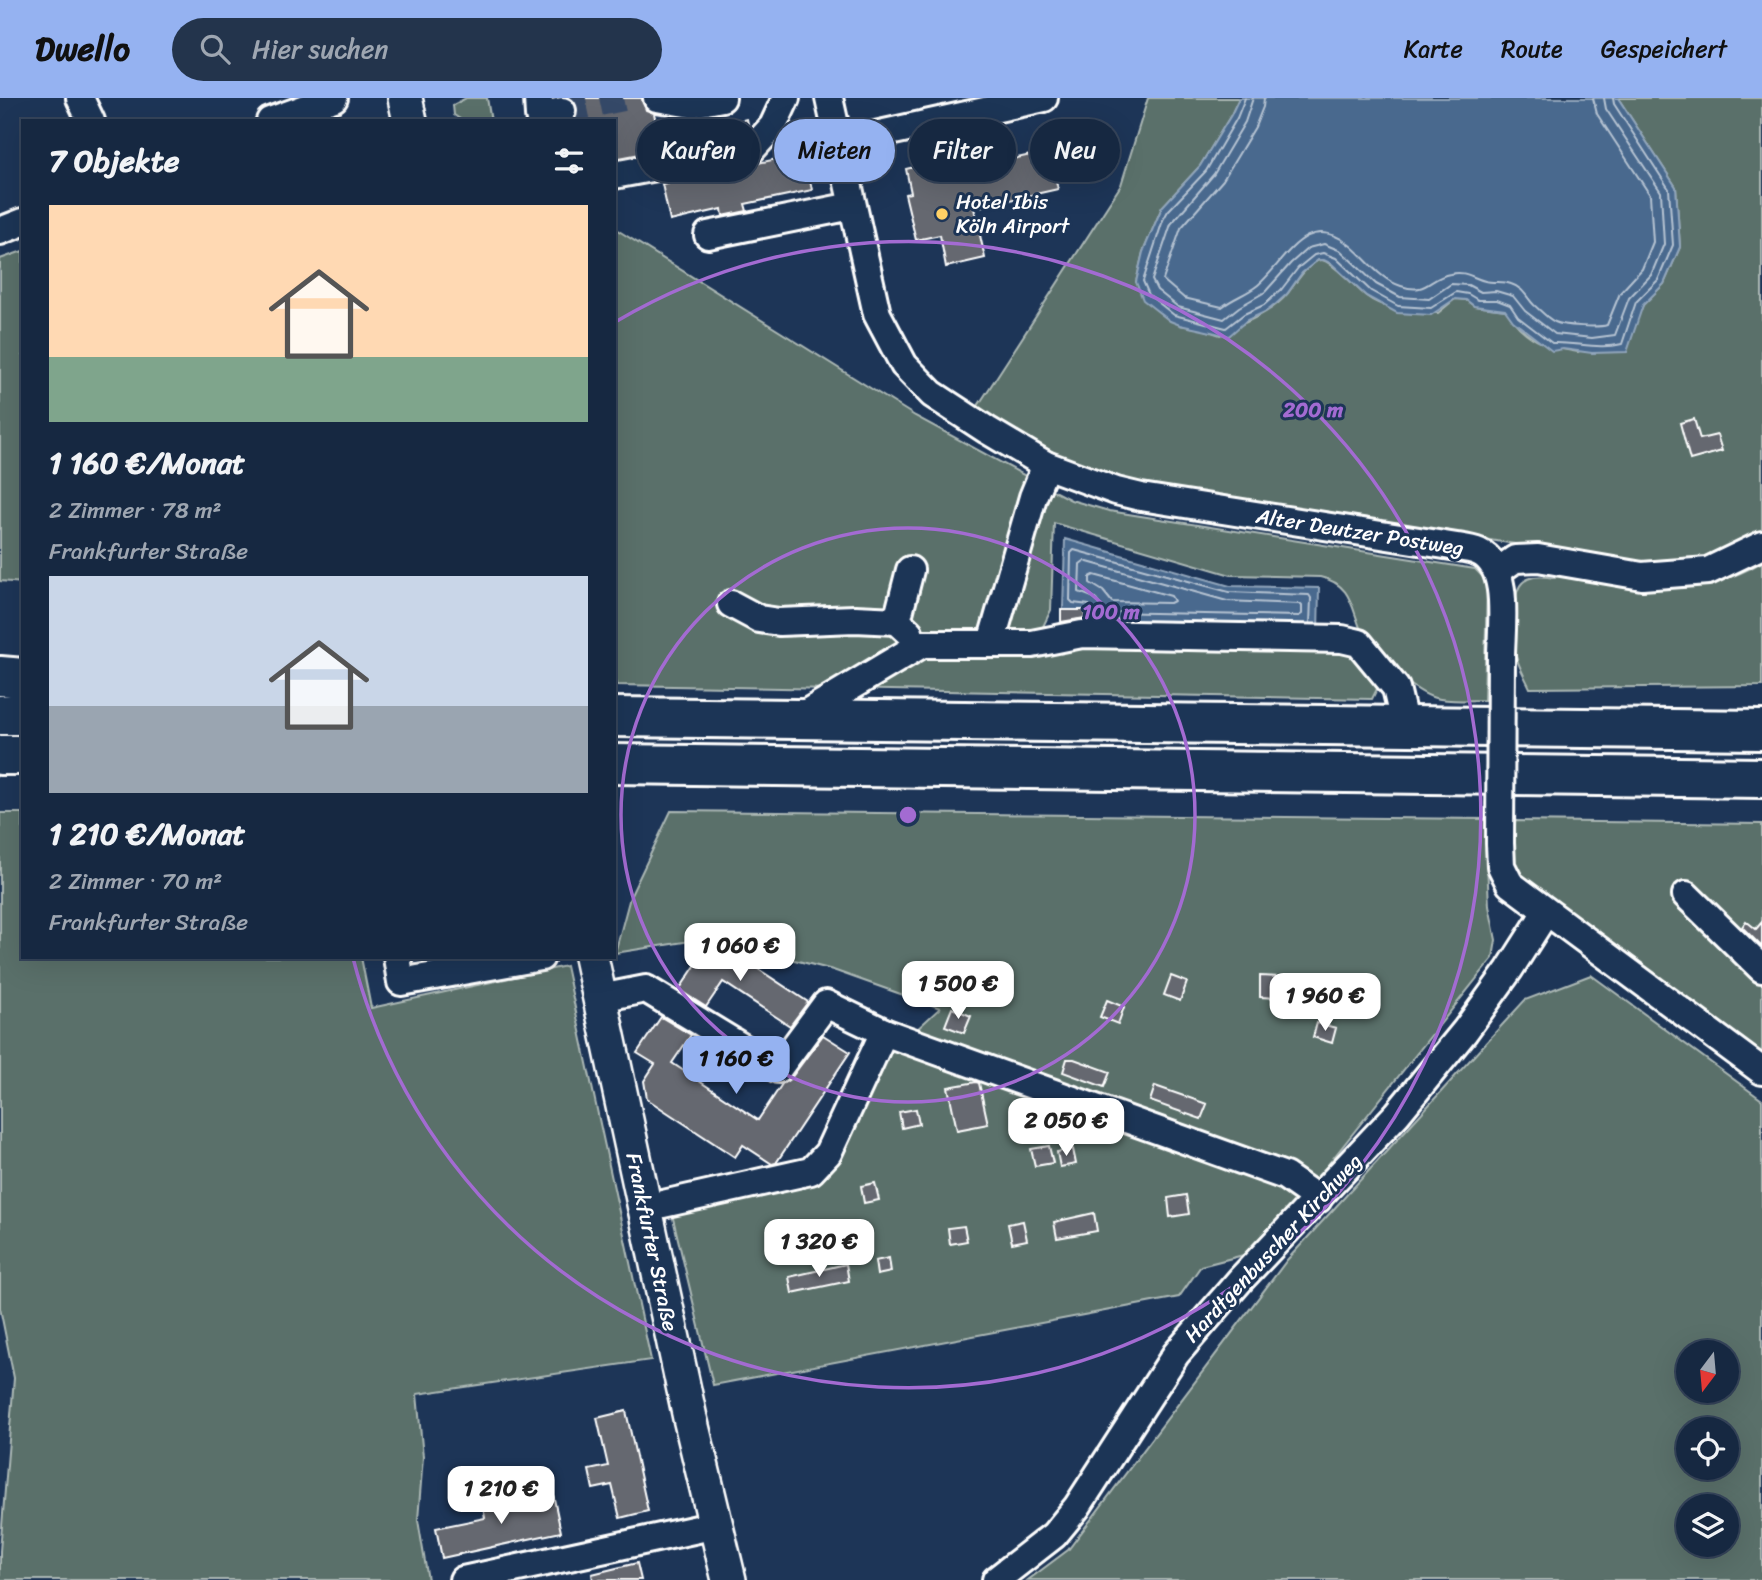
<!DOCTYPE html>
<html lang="de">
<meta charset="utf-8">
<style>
body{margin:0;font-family:Sriracha,sans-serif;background:#23344c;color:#f1f3f6;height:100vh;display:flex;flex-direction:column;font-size:26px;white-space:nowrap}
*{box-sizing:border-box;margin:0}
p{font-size:23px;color:#9ea6b1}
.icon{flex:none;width:38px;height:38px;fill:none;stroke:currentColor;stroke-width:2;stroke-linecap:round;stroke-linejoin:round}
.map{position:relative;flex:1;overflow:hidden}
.sheet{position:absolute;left:21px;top:21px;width:595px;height:840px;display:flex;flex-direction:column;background:#162841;border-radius:0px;box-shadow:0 7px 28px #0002,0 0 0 2px #35445a}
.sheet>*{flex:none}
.banner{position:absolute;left:637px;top:21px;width:665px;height:63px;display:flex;gap:14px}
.needle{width:46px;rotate:196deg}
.fabs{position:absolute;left:1676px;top:1242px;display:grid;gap:14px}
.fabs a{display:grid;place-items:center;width:63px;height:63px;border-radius:50%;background:#162841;box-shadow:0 7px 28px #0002,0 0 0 2px #35445a;font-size:35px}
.price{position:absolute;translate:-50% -60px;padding:0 16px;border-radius:14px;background:#fff;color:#222;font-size:23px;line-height:46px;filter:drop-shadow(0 2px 4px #0008)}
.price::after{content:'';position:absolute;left:50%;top:42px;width:21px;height:16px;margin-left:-10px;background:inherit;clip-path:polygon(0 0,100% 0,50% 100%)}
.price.selected{background:#95b2f1;color:#111}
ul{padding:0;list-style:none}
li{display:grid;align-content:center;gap:14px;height:371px;padding:0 28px}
li span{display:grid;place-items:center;height:217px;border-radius:0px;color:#555}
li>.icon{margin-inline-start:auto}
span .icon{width:126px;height:126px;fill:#fffc;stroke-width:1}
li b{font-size:30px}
h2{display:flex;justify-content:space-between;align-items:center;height:84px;padding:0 28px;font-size:30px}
.tag{padding:0 24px;border-radius:32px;background:#162841;box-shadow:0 7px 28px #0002,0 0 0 2px #35445a;font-size:24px;line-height:63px}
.tag.selected{background:#95b2f1;color:#111}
header{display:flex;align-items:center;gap:42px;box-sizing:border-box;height:98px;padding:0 35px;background:#95b2f1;color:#111}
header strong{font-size:33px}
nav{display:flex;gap:38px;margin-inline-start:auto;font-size:24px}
.search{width:490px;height:63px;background:#23344c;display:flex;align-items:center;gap:18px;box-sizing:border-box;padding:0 24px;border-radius:38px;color:#9ea6b1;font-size:26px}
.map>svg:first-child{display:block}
</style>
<header>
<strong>Dwello</strong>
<div class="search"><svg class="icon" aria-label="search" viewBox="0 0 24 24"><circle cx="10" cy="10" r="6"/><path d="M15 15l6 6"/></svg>Hier suchen</div>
<nav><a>Karte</a><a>Route</a><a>Gespeichert</a></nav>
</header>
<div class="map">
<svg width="1762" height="1482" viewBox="0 0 1762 1482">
<rect width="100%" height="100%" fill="#1d3557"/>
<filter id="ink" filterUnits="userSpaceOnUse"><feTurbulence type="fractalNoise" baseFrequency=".0143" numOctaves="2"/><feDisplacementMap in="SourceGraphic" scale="14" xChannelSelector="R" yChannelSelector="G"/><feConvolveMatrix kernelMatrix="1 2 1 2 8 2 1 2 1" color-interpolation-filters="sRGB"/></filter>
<g filter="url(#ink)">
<g fill="#5a706b" stroke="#acb8b5" stroke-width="2" fill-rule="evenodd">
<polygon points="466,0 487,0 491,23 463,23 454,17 453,7"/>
<path d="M1148 0H1239L1231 17 1200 68 1162 109 1143 154 1136 184 1180 227 1202 231 1220 237C1242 225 1271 216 1288 195 1295 186 1309 163 1321 162 1330 161 1357 191 1366 198 1387 214 1413 212 1438 215L1455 201 1466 202 1474 208 1506 212C1524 242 1545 248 1578 254L1638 218 1643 207 1664 186 1680 149 1676 89 1618 0H1762V435L1708 460 1665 466 1628 464 1515 446 1141 387 1055 358 976 311 1121 87Z"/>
<path d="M614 130 915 318 1033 382 994 522 975 540C941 536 920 544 909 505L882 515 728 510 1047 548 1348 547 1380 585 1372 601 617 587 614 575Z"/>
<polygon points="23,153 23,485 0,483 0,161"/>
<path d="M1044 388 1071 402 1109 413 1475 471 1485 481 1487 489 1484 602C1469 602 1450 604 1435 600 1414 594 1381 563 1368 545 1350 520 1358 487 1320 479L1231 477 1054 425 1051 512 1038 539 1009 535 1004 521Z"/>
<path d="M1762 464V588L1530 590C1525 579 1517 566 1515 554 1514 545 1515 535 1515 526 1514 493 1516 472 1555 480L1557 477C1630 488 1694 505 1762 464Z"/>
<polygon points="671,713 1485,721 1489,808 1496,842 1493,860 1259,1153 1201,1168 1179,1199 713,1287 671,1112 823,1080 886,951 913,935 940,910 833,872 709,840 615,855 630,799"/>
<polygon points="0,715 23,715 23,859 361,859 371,910 566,868 651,1262 417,1296 423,1359 418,1422 428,1482 0,1482 0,1453 14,1280 0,1210"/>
<polygon points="1515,723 1762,726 1762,956 1518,776 1511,763 1508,747 1515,744"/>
<path d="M1591 877 1762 1002V1482H1028L1068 1452 1287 1162 1525 902ZM1689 1255H1727V1293H1689ZM1689 1332H1727V1370H1689ZM1689 1409H1727V1447H1689Z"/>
</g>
<g fill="#48698e" stroke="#91a5bb" stroke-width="2">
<polygon points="1239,0 1618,0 1676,89 1680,149 1664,186 1643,207 1627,254 1592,255 1563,251 1552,253 1513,223 1505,212 1474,208 1466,202 1455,201 1431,217 1397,215 1366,198 1332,166 1324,162 1318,162 1302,175 1287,196 1276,206 1267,213 1247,222 1229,238 1180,227 1170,223 1143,202 1136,184 1143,154 1162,109 1200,68 1231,17"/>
<polygon points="1065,441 1230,488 1319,490 1318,535 1086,530 1086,512 1063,512"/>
</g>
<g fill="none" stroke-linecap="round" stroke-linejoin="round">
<g stroke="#b6c3d2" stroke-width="2">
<path d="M1245 0 1237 20 1206 73 1168 113 1163 122 1143 183 1149 197 1174 217 1226 230 1244 216 1264 207 1281 192 1298 170 1314 157 1323 155 1336 160 1371 193 1398 208 1431 210 1456 194 1468 196 1478 202H1497L1510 207 1518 219 1552 245C1575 244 1599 252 1622 246L1636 204 1658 182 1673 147 1669 91 1614 6 1613 0"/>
<polyline points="1253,0 1245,24 1214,76 1171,126 1152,182 1157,192 1178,209 1224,221 1239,209 1265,194 1291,165 1308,150 1324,146 1341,153 1376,186 1400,199 1429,201 1451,186 1468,187 1481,194 1496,193 1513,198 1525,213 1555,236 1592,240 1615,237 1629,200 1651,177 1664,146 1661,94 1606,11 1604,0"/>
<path d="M1264 0 1263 9 1255 29 1223 82 1181 130 1163 182 1184 200 1222 209C1233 200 1247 196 1258 187 1284 165 1305 113 1347 145 1365 158 1378 181 1401 188 1428 197 1428 180 1450 176 1466 172 1472 180 1485 183 1494 185 1503 183 1511 186 1524 190 1526 199 1534 207 1540 212 1548 221 1555 224 1563 228 1599 230 1607 227L1620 195 1642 171 1653 144 1650 97 1597 16 1593 0"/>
<polygon points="1084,463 1227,503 1300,506 1302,508 1302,516 1299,518 1104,514 1095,500 1079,494 1080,466"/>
<polygon points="1094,477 1171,498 1174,503 1170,505 1112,504 1103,493 1090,485 1090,479"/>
<polyline points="1093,521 1093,511 1089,507 1073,505 1070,502 1071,455 1074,452 1229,494 1309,497 1311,500 1310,526"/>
</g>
</g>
<g fill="#65676f" stroke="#fff" stroke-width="2">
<polygon points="570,0 642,0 646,12 654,15 656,25 675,21 682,48 614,61 614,23 574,23 577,10"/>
<polygon points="747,21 749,31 744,36 682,48 680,36"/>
<polygon points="1049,53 1058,91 974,110 985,160 946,169 940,137 916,142 905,96 911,95 906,71 948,61 951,72 956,68 957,73"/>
<polygon points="804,55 812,92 745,106 747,113 723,118 722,111 670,123 662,86"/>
<polygon points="1694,321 1700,341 1717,337 1722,353 1690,362 1680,325"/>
<polygon points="1061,512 1085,512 1085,520 1061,524"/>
<polygon points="1746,823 1756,831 1762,824 1762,849 1742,829"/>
<polygon points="713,841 808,904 790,928 723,884 706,909 679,892"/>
<polygon points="1171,878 1187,884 1180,903 1164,897"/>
<polygon points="1260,878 1279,879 1278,900 1260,899"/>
<polygon points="1107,902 1124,909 1118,926 1100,919"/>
<polygon points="952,910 971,918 964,935 945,928"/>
<polygon points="661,919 691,937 672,965 758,1022 782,986 791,980 823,937 850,954 776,1065 772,1066 743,1047 735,1059 647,1001 644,983 655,966 637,955"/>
<polygon points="1317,925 1336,930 1332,945 1313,939"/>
<polygon points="1067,961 1074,961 1110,974 1104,989 1063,974"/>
<polygon points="976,984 979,985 988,1026 957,1032 948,989"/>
<polygon points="1155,988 1207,1006 1201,1021 1150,1003"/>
<polygon points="916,1011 919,1026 902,1030 899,1014"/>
<polygon points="1049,1048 1053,1065 1035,1068 1031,1051"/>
<polygon points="1073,1051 1076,1066 1060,1069 1057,1054"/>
<polygon points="875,1085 879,1102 864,1105 861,1088"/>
<polygon points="1186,1097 1189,1116 1170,1119 1168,1100"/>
<polygon points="1094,1115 1097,1133 1057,1140 1054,1124"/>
<polygon points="1023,1123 1027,1142 1012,1145 1008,1126"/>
<polygon points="964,1128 967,1143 950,1146 948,1130"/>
<polygon points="889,1160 891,1174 877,1177 875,1163"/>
<polygon points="846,1166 849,1183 792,1195 789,1179"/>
<polygon points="626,1313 648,1413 620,1420 612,1387 593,1391 589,1372 608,1368 597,1320"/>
<polygon points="553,1396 561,1434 442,1460 436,1430 485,1420 483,1409"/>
<polygon points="637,1465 641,1482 593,1482 592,1476"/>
</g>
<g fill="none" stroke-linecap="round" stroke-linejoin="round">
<polyline stroke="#344968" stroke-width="26" stroke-dasharray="26 13" stroke-linecap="butt" points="562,13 623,0"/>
<defs>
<g id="minor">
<polyline points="80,0 91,23"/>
<polyline points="538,0 539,18 562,13"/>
<polyline points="657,0 691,6 722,0"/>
<path d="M829 0 877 216 904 267 932 296 987 332 1046 367 1116 393 1141 399 1457 449C1464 450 1472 451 1479 454 1511 469 1501 529 1501 559"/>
<polyline points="270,23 334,0"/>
<polyline points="839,45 1044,0"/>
<polyline points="614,77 752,51 773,28 786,0"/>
<polyline points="0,133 23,124"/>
<polyline points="708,137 852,108"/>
<polyline points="1498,473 1515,461 1538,460 1642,478 1708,473 1762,447"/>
<polyline points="731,506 759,521 779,524 855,521 897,523"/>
<polyline points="909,534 897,523 910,472"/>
<polyline points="991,545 1033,399 1046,367"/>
<polyline points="798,620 922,546 1032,546 1082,536 1342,541 1359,545 1396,590 1405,628"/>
<polyline points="1500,745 1501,768 1510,786 1762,973"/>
<polyline points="1686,797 1762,871"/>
<polyline points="397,859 401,884 541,859"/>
<polyline points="600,900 646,891 778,971 826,906 884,934 828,1055 811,1073 645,1110"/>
<polyline points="884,934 1285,1078 1318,1101"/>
<polyline points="463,1482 716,1427"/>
<polyline points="996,1482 1054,1437 1077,1409 1176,1256 1241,1181 1397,1016 1465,933 1509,872 1546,814"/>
</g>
<g id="major">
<polyline points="405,0 410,23"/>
<polyline points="591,859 690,1320 729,1482"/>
</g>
<g id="highway">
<polyline points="0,578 23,580"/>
<polyline points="0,617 23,617"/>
<polyline points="614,619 1762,632"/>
<polyline points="0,657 23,657"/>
<polyline points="614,666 1762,680"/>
</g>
</defs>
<use href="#minor" stroke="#fff" stroke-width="32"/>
<use href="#major" stroke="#fff" stroke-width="38"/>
<use href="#highway" stroke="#fff" stroke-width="44"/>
<use href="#minor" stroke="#1d3557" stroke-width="26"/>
<use href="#major" stroke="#1d3557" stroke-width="33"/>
<use href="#highway" stroke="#1d3557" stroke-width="38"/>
<defs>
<polyline id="minor-bridge" points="1500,745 1501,559"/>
</defs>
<use href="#minor-bridge" stroke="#fff" stroke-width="32" stroke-linecap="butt"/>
<use href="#minor-bridge" stroke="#1d3557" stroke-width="26"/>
</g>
</g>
<g fill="none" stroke="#a36bd2" stroke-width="3.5">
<circle cx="908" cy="717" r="287"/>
<path d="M617 223A573 573 0 1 1 353 860"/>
</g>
<circle fill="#ffd166" stroke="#1d3557" stroke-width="2.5" cx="942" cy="116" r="7"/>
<g text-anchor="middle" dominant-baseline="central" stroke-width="6" stroke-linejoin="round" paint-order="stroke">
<g font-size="21" fill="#fff" stroke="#1d3557" text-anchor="start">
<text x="956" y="104">Hotel Ibis<tspan x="956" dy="24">Köln Airport</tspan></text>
</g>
<g font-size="21" fill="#fff" stroke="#1d3557">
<text transform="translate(1360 434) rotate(9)">Alter Deutzer Postweg</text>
<text transform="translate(652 1144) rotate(78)">Frankfurter Straße</text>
<text transform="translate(1273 1150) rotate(-47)">Hardtgenbuscher Kirchweg</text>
</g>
</g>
<circle cx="908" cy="717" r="10" fill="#a36bd2" stroke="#1d3557" stroke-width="3.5"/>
<g font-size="21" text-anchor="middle" font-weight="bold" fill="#a36bd2" stroke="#1d3557" stroke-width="6" stroke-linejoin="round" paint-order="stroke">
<text x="1313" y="319">200 m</text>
<text x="1111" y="521">100 m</text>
</g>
</svg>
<div class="fabs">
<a><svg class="needle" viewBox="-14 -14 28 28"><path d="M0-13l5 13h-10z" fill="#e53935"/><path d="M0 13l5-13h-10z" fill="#9ea6b1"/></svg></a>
<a><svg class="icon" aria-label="locate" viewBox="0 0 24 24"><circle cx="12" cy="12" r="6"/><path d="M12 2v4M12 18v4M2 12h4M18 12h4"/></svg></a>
<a><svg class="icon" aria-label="layers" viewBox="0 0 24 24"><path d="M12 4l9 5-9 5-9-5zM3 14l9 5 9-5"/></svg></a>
</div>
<b class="price" style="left:740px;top:885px">1 060 €</b>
<b class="price" style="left:958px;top:923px">1 500 €</b>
<b class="price" style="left:1325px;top:935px">1 960 €</b>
<b class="price selected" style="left:736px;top:998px">1 160 €</b>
<b class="price" style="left:1066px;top:1060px">2 050 €</b>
<b class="price" style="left:819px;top:1181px">1 320 €</b>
<b class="price" style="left:501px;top:1428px">1 210 €</b>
<div class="banner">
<a class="tag">Kaufen</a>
<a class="tag selected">Mieten</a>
<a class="tag">Filter</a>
<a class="tag">Neu</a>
</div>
<section class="sheet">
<h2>7 Objekte<svg class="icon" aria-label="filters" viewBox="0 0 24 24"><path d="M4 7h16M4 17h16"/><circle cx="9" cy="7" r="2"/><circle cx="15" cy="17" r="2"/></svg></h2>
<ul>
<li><span style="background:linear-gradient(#ffd9b3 70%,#7fa58c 0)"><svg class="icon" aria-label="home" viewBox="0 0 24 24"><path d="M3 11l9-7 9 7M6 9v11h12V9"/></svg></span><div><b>1 160 €/Monat</b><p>2 Zimmer · 78 m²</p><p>Frankfurter Straße</p></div></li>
<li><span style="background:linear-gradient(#c9d6e8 60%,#9aa5b1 0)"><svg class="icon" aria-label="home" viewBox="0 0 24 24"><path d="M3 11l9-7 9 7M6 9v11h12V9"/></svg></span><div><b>1 210 €/Monat</b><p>2 Zimmer · 70 m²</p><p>Frankfurter Straße</p></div></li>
</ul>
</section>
</div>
